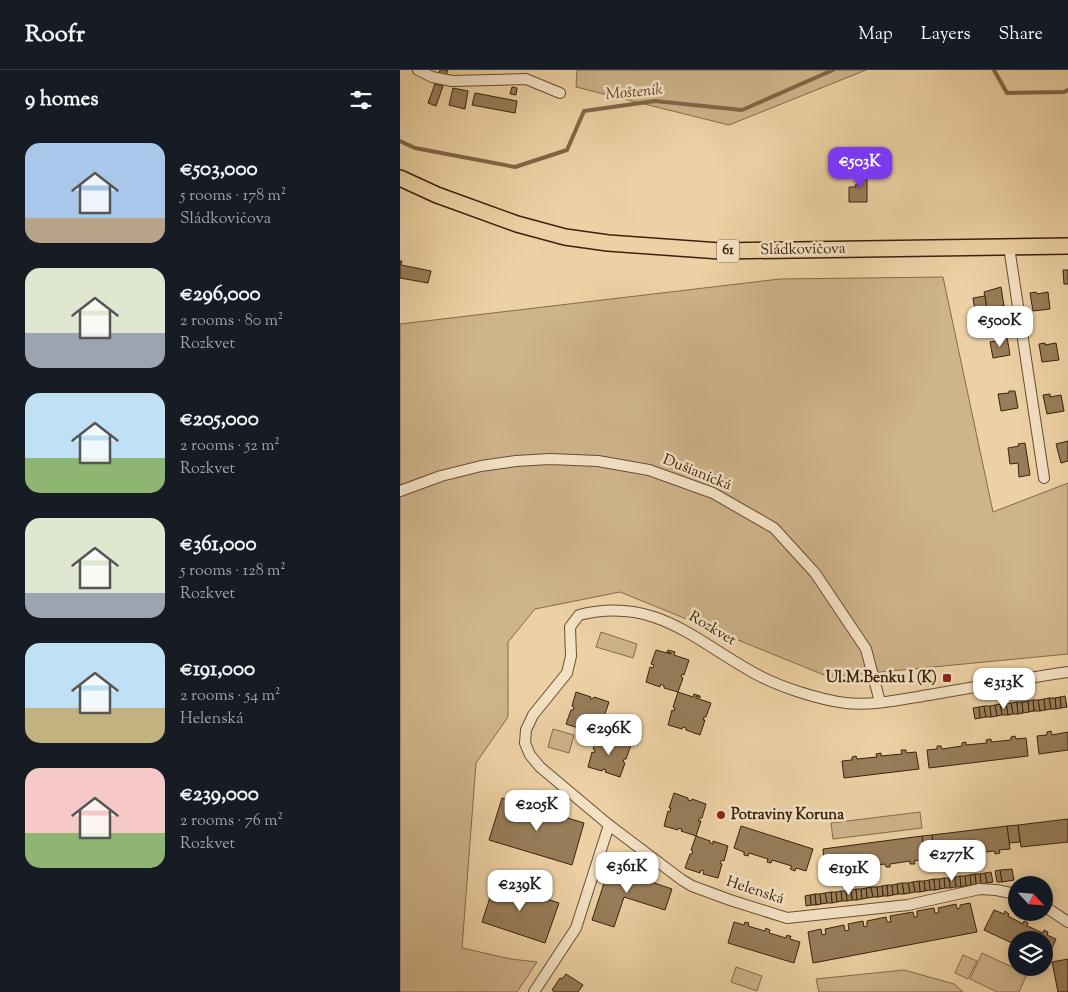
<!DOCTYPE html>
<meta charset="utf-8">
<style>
body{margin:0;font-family:"Sorts Mill Goudy",serif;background:#242831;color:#f1f3f6;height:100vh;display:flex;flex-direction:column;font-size:19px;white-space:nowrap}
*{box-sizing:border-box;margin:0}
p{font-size:16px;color:#9ea1a6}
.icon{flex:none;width:28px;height:28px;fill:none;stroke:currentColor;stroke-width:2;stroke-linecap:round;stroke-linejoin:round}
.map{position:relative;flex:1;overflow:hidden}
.side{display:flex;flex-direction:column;background:#171b24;width:400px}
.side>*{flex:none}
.needle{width:32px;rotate:116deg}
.controls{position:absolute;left:608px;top:806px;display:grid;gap:10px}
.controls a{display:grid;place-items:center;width:45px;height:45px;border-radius:50%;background:#171b24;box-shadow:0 2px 12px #0003;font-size:25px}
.price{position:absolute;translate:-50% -42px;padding:0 11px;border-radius:10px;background:#fff;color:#222;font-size:16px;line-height:32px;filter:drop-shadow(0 1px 2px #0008)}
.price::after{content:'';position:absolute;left:50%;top:30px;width:15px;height:11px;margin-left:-8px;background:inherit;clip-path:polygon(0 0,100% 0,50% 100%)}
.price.on{background:#7c3aed;color:#fff}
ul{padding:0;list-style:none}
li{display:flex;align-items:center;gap:15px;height:125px;padding:0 25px}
li span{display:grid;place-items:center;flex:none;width:140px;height:100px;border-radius:15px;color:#555}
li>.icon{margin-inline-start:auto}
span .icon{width:60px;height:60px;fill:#fffc;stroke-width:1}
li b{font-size:21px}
h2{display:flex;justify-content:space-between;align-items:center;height:60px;padding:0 25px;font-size:21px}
header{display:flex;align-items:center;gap:30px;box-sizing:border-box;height:70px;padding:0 25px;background:#171b24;border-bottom:1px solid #363941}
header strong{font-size:24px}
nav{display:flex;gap:28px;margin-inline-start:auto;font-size:18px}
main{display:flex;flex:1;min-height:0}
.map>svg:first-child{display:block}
</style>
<header>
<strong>Roofr</strong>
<nav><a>Map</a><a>Layers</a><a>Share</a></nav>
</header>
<main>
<section class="side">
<h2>9 homes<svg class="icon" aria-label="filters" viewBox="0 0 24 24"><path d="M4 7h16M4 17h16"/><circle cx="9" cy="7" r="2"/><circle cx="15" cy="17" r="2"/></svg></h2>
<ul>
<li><span style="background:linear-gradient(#a9c7e8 75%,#b9a48a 0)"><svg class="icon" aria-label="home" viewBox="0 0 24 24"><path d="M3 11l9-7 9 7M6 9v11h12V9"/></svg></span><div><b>€503,000</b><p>5 rooms · 178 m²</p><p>Sládkovičova</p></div></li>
<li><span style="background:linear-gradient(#dfe7d0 65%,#9aa5b1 0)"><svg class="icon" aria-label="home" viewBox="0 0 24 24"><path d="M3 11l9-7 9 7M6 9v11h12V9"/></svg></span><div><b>€296,000</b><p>2 rooms · 80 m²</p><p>Rozkvet</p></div></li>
<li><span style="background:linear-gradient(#bfe0f5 65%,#8fb573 0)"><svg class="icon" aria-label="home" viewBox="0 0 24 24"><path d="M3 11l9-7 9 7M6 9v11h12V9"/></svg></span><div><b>€205,000</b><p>2 rooms · 52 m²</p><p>Rozkvet</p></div></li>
<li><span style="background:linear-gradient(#dfe7d0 75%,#9aa5b1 0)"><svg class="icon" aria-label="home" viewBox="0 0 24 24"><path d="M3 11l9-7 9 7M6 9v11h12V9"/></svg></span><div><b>€361,000</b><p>5 rooms · 128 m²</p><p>Rozkvet</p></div></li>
<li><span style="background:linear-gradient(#bfe0f5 65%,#c2b280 0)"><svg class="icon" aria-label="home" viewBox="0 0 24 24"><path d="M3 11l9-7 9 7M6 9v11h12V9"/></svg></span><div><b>€191,000</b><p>2 rooms · 54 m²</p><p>Helenská</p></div></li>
<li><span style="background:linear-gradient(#f6c9c9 65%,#8fb573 0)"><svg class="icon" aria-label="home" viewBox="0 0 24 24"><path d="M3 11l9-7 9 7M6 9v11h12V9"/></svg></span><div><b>€239,000</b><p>2 rooms · 76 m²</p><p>Rozkvet</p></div></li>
</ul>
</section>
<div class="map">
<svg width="668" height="922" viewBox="0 0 668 922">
<rect width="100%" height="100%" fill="#edd1a4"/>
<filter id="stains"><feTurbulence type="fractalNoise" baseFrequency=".004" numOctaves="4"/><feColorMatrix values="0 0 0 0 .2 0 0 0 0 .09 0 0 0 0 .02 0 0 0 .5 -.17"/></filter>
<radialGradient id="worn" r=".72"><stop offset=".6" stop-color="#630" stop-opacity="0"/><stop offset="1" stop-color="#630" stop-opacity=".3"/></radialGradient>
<g fill="#cfb38a" stroke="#856a4a">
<polygon points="177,0 466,0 329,55 176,17"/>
<polygon points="543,207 593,442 668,413 668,584 429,607 220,522 135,539 108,572 108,647 76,693 62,878 111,889 137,892 117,922 0,922 0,254 380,209"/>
<polygon points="201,562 237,574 233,588 196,577"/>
<polygon points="153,659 174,665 169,683 148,677"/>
<polygon points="520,742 522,758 433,769 431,753"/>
<polygon points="582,883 627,904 619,922 597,922 570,909"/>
<polygon points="563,885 577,891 568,909 555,903"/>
<polygon points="336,897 362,906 357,921 331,912"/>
<polygon points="504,900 554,914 563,922 419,922 416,909"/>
</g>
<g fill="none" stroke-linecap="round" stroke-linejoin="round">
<g stroke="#816746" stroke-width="4">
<polyline points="594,0 607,23 664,22 668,20"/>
<polyline points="0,71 15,78 115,97 167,80 184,41 255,31 342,40 433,0"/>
</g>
</g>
<g fill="#987d5a" stroke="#3b2109">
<polygon points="40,0 48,0 45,8 38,6"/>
<polygon points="35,14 43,16 36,36 28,33"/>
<polygon points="112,17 117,18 116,25 110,24"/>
<polygon points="53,18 68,21 65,39 49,35"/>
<polygon points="75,23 117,31 115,43 72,35"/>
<polygon points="460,98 467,98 467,132 449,132 449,117 456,117 455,115 459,115 458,106 460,106"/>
<polygon points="0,191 2,191 1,195 31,201 28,213 0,208"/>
<polygon points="663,200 668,200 668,214 664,214"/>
<polygon points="601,217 604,236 587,239 584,222"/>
<polygon points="636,222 637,224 648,222 650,239 633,241 630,223"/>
<polygon points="585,226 587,240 575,241 573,228"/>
<polygon points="603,236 605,246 588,248 587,239"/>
<polygon points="587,240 588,248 576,250 575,241"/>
<polygon points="607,267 610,285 593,288 590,272 601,270 601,268"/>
<polygon points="645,273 645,275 656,273 659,290 642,292 639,274"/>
<polygon points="609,321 615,321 618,338 601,341 598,324 609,323"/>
<polygon points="650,324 650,327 661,325 664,341 647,344 643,325"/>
<polygon points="668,371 668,391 661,393 656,374"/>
<polygon points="625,373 630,405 619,407 618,393 610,394 608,378 619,376 618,374"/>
<polygon points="256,580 271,584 271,583 267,582 268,580 275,582 274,585 289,590 284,605 282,604 281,607 283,608 278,622 264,618 264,616 261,614 260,617 246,612 250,597 253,598 254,595 251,594"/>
<polygon points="176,622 191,627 190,629 192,629 194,627 209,632 204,647 202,646 201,649 203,650 199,665 184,660 185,658 182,656 181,659 166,654 171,640 173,640 174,637 172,636"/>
<polygon points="278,622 293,627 294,624 300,626 300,628 296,626 296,628 311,633 306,647 304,647 303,650 305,650 300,665 286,660 286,658 283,657 282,659 268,655 272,640 274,641 275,638 273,637"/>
<polygon points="665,626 667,637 661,638 660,627"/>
<polygon points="660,627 661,638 656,639 655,628"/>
<polygon points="649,628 655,628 656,639 651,639"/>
<polygon points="649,628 651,639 645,640 644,629"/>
<polygon points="644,629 645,640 640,641 638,630"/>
<polygon points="633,630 638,630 640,641 634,641"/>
<polygon points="633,630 634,641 629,642 628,631"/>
<polygon points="628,631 629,642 623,643 622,632"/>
<polygon points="617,632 618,644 613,644 611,633"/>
<polygon points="617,632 622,632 623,643 618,644"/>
<polygon points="611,633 613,644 608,645 606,634"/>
<polygon points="600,634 606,634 608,645 602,645"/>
<polygon points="600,634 602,645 597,646 595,635"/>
<polygon points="595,635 597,646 591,647 590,636"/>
<polygon points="584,636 586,647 580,648 579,637"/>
<polygon points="584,636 590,636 591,647 586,647"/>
<polygon points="579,637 580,648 575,649 573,638"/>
<polygon points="651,661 652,665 668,662 668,680 639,684 637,666 647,665 647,662"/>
<polygon points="199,665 213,669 212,671 214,672 215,672 216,670 231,675 226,689 224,689 223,692 225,693 220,707 205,702 206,700 203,699 202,701 188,697 192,682 194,683 195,680 193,679"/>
<polygon points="615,666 616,669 626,668 628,686 529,698 527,680 537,679 537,676 541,676 542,679 562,676 562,673 566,672 566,675 587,673 586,670 591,669 591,672 611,670 611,667"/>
<polygon points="501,680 506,680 506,683 516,682 519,699 444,708 442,691 452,690 452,687 456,686 457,689 477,687 476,684 481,683 481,686 502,684"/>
<polygon points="274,723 288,728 288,730 291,731 292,729 306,734 302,748 300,748 298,751 301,751 296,766 281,761 282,759 279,758 278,760 264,756 268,741 270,742 271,738 269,738"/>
<polygon points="102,728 184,753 172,795 89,770"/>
<polygon points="668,749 668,772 621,777 618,755"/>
<polygon points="618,755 620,772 609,773 607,756"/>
<polygon points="341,756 413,779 406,801 396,798 395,801 390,799 392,796 372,790 371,793 367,792 368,789 349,783 348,786 344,785 344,782 334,778"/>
<polygon points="607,756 610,779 599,780 600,783 595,784 595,781 575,783 575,786 573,787 571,787 570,784 550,786 550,789 546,790 546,787 535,788 532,765"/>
<polygon points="532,765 535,788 525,789 522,766"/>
<polygon points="296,766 310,771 310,773 313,774 313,771 328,776 324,791 322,790 320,793 322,794 318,808 303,804 304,801 301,800 300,803 285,798 290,784 292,784 293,781 291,780"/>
<polygon points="522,766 525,789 514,791 515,794 510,794 510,791 490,794 490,797 486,797 485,794 465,797 466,800 461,800 461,797 440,800 441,803 436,803 436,800 425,801 423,779"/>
<polygon points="211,792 233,799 231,805 272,819 265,840 224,827 214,857 192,850"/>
<polygon points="612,799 614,810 602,812 600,800"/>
<polygon points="600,800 602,812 597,812 595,801"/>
<polygon points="591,802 593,812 587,813 585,803"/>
<polygon points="585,803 587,813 581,814 580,804"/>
<polygon points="575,804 580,804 581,814 576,815"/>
<polygon points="575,804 576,815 571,815 570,805"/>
<polygon points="570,805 571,815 566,816 565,806"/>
<polygon points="560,806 561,817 556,817 555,807"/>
<polygon points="560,806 565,806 566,816 561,817"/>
<polygon points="555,807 556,817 550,818 549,808"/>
<polygon points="544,808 549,808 550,818 545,818"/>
<polygon points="544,808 545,818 540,819 539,809"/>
<polygon points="534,809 535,820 530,820 529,810"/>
<polygon points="534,809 539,809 540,819 535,820"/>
<polygon points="529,810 530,820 525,821 524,811"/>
<polygon points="519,811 524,811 525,821 520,822"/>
<polygon points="519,811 520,822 515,822 513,812"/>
<polygon points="95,812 159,833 145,873 82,852"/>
<polygon points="513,812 515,822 510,823 508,813"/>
<polygon points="502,813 508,813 510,823 504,824"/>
<polygon points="502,813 504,824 498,824 497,814"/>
<polygon points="497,814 498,824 493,825 492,815"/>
<polygon points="487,815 488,826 483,826 482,816"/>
<polygon points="487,815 492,815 493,825 488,826"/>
<polygon points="482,816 483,826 478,827 477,817"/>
<polygon points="471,817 473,827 467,828 466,818"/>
<polygon points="471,817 477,817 478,827 473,827"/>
<polygon points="466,818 467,828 462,829 461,819"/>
<polygon points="456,819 457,830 452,830 451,820"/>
<polygon points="456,819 461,819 462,829 457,830"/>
<polygon points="451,820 452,830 447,831 446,821"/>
<polygon points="441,821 446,821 447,831 442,831"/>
<polygon points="441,821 442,831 437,832 436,822"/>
<polygon points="431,822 436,822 437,832 432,833"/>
<polygon points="431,822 432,833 427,833 425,823"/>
<polygon points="425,823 427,833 421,834 420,824"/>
<polygon points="415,824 420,824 421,834 416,835"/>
<polygon points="415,824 416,835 411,835 410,825"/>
<polygon points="410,825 411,835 406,836 405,826"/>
<polygon points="570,833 577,862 413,893 408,862 421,859 422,865 426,864 425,859 444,855 445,861 449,860 448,854 463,851 464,857 467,856 467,851 486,847 487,852 491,852 490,846 513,842 514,847 517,847 517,841 534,838 535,843 537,843 539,842 538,838 556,834 557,839 560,838 560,835"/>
<polygon points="594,840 604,844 605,841 609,844 608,846 623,854 624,851 628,853 627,856 643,863 644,860 648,862 647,865 656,869 647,889 644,888 644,870 616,870 616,875 584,860"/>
<polygon points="334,852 344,855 345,852 349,853 348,856 365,861 366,858 370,860 369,863 386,868 387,865 389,866 391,866 390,869 400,872 394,893 328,873"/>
<polygon points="668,889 668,922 658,922 652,892"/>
<polygon points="166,904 183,915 178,922 154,922 152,920 160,908 162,909"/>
</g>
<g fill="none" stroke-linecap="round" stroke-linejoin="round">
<defs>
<g id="street">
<polyline points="18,0 32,7 52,11 126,9 160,23"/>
<polyline points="609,177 644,408"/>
<polyline points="0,421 41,406 81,396 116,391 150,389 198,391 249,400 313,423 374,458 415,503 466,579 480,632"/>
<path d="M616 824 596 820 580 819 508 835 387 848 330 830 292 816 282 810 209 755 140 697 130 685 125 673 126 660 133 645 167 603 171 586 170 557 179 545C256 526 295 571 356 604 380 617 420 630 446 633 471 636 504 629 529 625 575 617 622 609 668 602"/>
<polyline points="644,836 668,852"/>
<polyline points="134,922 176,858 209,755"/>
</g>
<polyline id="primary" points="0,108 37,125 117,154 165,167 208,173 320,181 668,176"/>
</defs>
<use href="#street" stroke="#684d30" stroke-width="12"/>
<use href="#primary" stroke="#3b2109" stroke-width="18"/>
<use href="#street" stroke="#f3e1c4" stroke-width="10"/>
<use href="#primary" stroke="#edd1a4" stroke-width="15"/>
</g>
<g fill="#8f2418" stroke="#f3e1c4" stroke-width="2">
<rect x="542" y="603" width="10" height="10" rx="2.5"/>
<circle cx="321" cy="745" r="5"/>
</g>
<g text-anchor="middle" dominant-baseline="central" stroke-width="5" stroke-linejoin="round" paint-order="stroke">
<rect fill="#f3e1c4" stroke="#725b41" stroke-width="1" x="317" y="169.5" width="22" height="23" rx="4"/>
<g font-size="14" font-weight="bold" fill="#3b2109">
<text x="328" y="181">61</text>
</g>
<g font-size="15" fill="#3b2109" stroke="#f3e1c4">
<text transform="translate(403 180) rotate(-1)">Sládkovičova</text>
<text transform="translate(297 403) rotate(22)">Dušianická</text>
<text transform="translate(312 559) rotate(31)">Rozkvet</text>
<text transform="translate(355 821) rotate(18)">Helenská</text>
</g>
<g font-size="15" font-weight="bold" fill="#3b2109" stroke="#f3e1c4" text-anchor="end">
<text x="537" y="608">Ul.M.Benku I (K)</text>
<text x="331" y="745" text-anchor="start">Potraviny Koruna</text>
</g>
<g font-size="16" font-style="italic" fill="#5e4428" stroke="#f3e1c4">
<text transform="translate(234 23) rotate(-5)">Mošteník</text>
</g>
</g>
<rect width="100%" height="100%" filter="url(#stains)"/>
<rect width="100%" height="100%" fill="url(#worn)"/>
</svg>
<div class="controls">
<a><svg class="needle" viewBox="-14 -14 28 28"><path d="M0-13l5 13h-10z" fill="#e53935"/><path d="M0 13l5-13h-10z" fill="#9ea1a6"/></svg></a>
<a><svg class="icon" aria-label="layers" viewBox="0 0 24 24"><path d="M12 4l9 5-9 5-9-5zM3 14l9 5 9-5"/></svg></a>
</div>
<b class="price on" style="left:460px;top:119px">€503K</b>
<b class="price" style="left:600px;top:278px">€500K</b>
<b class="price" style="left:604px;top:640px">€313K</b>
<b class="price" style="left:209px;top:686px">€296K</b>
<b class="price" style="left:137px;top:762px">€205K</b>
<b class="price" style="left:552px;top:812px">€277K</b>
<b class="price" style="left:227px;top:824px">€361K</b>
<b class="price" style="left:449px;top:826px">€191K</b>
<b class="price" style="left:120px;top:842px">€239K</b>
</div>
</main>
